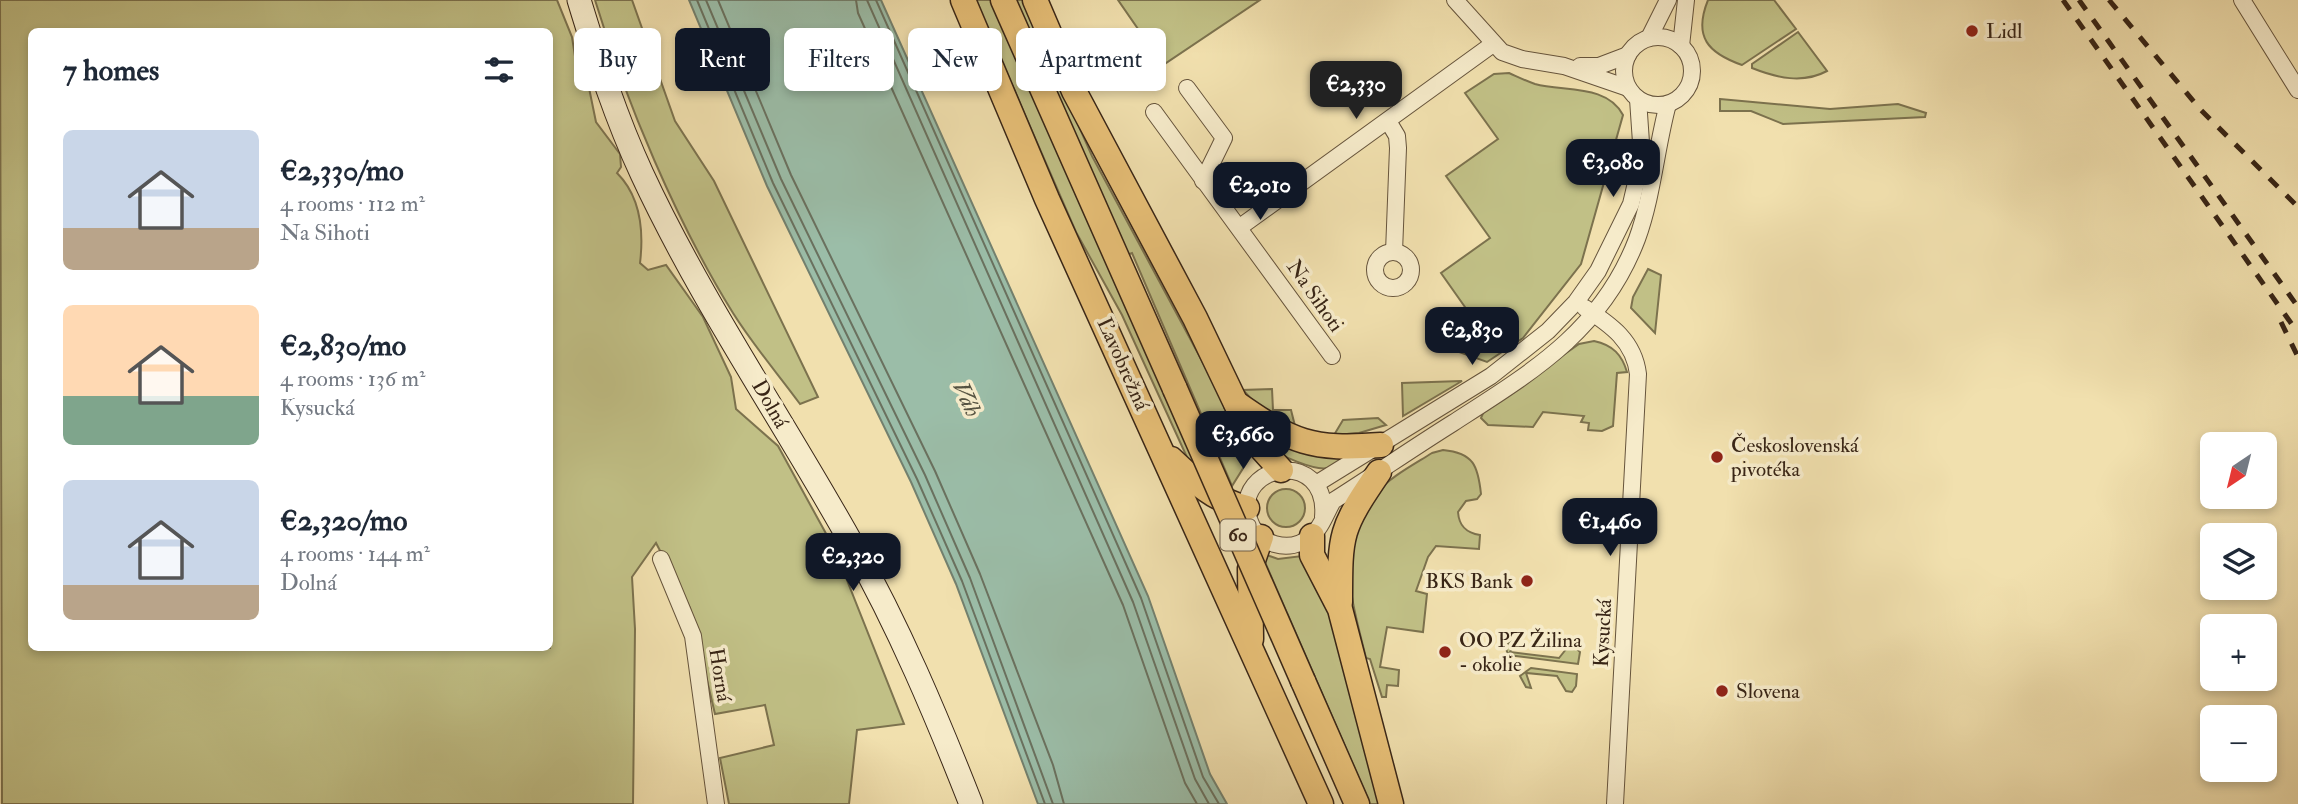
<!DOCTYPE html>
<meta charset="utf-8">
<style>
body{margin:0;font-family:"IM FELL Double Pica",serif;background:#f6f6f7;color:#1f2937;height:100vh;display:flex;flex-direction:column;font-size:26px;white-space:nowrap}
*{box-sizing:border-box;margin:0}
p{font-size:23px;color:#747a83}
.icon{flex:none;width:38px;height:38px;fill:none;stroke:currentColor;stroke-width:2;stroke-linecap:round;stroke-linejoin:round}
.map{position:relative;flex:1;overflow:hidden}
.drawer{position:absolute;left:28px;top:28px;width:525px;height:623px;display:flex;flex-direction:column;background:#fff;border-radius:10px;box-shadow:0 4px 10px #0003}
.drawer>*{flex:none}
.guide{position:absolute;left:574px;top:28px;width:665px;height:63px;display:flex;gap:14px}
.needle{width:46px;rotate:215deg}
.fabs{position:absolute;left:2200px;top:432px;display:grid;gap:14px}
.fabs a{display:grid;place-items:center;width:77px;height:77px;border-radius:10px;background:#fff;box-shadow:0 4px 10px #0003;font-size:35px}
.price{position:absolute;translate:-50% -60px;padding:0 16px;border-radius:14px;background:#111827;color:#fff;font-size:23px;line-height:46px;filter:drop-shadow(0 2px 4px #0008)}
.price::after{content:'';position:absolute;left:50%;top:42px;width:21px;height:16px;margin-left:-10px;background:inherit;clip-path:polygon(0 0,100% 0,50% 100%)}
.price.active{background:#222;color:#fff}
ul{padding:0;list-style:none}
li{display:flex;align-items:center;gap:21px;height:175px;padding:0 35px}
li span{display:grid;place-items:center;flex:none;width:196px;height:140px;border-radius:10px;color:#555}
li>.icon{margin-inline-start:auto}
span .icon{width:84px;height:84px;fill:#fffc;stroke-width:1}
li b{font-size:30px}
h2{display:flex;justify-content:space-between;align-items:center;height:84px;padding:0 35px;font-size:30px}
.pill{padding:0 24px;border-radius:10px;background:#fff;box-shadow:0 4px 10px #0003;font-size:24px;line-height:63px}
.pill.active{background:#111827;color:#fff}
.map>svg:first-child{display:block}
</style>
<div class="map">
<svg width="2298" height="804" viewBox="0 0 2298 804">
<rect width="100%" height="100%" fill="#f1e0ae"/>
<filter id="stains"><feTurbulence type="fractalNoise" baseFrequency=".00286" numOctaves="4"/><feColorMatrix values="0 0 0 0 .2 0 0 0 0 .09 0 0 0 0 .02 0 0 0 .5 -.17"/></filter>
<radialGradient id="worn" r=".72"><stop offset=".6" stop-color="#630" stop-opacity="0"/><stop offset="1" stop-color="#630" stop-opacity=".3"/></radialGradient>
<g fill="#c1c086" stroke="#7c724e" stroke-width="2" fill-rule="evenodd">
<path d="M0 0H557L572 37 577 69 589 88 596 122 620 154 621 167 617 173C641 197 644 230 640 263L648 270 666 265 703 317 731 377 736 409 778 446 835 550 904 724 857 730 849 804H729L720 758 774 745 765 705 715 714 690 608 656 543 632 577 635 629 633 804H2ZM32 32H550V648H32Z"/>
<path d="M595 0H632L675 121 714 181 818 397 800 404C778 374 753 345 733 313 677 223 626 102 595 0Z"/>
<polygon points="975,0 992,0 1210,496 1196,477 1122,315 1076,232"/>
<polygon points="1016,0 1023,0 1092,156 1252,454 1232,486 1132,253 1127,255"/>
<polygon points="1118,0 1260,0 1163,65"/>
<path d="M1708 0H1774L1796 29 1742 65C1708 53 1693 37 1708 0Z"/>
<path d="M1798 32 1827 71C1803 84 1777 78 1752 68V64Z"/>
<path d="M1509 73C1518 77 1526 81 1535 84 1564 92 1607 84 1623 115L1581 264 1523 338 1487 362 1459 352 1484 334 1441 273 1490 238 1446 176 1498 139 1465 93 1494 74Z"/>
<polygon points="1720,99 1830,109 1898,104 1926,113 1925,117 1783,124 1751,111 1720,111"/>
<polygon points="1648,269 1661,275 1655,333 1631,308 1633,297"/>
<path d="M1594 341C1613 345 1622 355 1627 372L1617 373 1613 426 1602 431 1588 430 1589 423 1581 422 1584 416 1543 412 1533 427 1488 425 1481 418 1484 411 1579 344Z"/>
<polygon points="1462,381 1403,416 1402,383"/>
<polygon points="1272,389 1273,410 1291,410 1295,426 1254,402 1243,390"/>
<polygon points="1378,418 1386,425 1359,433 1334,435 1343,420"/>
<path d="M1274 438 1348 457C1342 460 1334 466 1328 468 1314 471 1279 455 1268 447Z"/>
<path d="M1443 450C1474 453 1478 466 1481 494L1477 499 1466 501 1458 512C1459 526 1466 533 1480 535L1479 549 1436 546 1428 557 1416 591 1427 594 1423 632 1387 627 1380 667 1399 670 1398 686 1387 685 1386 697H1382L1370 659 1366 658C1353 604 1331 540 1375 494 1390 477 1413 465 1432 453Z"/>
<circle cx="1286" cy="508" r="19"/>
<polygon points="1261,553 1278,559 1302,556 1335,626 1379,804 1370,804"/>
<polygon points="1517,640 1510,652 1559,658 1567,648 1574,646 1580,652 1578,664 1508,655 1506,648 1509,642"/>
<polygon points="1531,668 1577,674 1576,686 1572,692 1566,691 1557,676 1526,673 1531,688 1526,687 1520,676"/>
</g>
<polygon fill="#9bbda8" stroke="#73806e" stroke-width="2" points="689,0 881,0 1148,596 1210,774 1227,804 1038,804 956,584 911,482 767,186"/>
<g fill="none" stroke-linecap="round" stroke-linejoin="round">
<g stroke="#6a715f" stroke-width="2">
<polyline points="697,0 773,183 917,479 962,581 1045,804"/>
<polyline points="706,0 781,179 925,475 970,578 1053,804"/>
<polyline points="718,0 791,175 935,471 980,574 1053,765 1064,804"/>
<polyline points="856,0 858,13 1123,605 1185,783 1197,804"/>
<polyline points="867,0 1133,602 1195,779 1209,804"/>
<polyline points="876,0 1141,598 1203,777 1219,804"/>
</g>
<defs>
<g id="minor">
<polyline points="1455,0 1502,52 1522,59 1564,66 1628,88"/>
<polyline points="2242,0 2298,90"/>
<circle cx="1658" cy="71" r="34"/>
<polyline points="1649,38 1668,0"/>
<polyline points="1681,46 1686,0"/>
<polyline points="1580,66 1599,66 1628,55"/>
<polyline points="1187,88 1224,138 1203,181"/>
<polyline points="1154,112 1332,356"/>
<polyline points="1388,121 1397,136 1398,148 1394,252"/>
<polyline points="1240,227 1493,44"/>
<circle cx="1393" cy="270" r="18"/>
<path d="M1585 308C1611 325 1634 341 1638 374L1615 804"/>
<polyline points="1316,484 1491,376 1548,331 1576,302 1598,271 1631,204 1642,157 1638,99"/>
<path d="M1323 517C1329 447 1232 463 1249 519 1257 545 1290 554 1310 537 1321 529 1326 513 1333 501 1374 475 1413 448 1453 423 1532 372 1602 331 1637 239 1653 195 1656 148 1668 104"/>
<polyline points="661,559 693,636 716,804"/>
</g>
<path id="secondary" d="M579 0C597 59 616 118 642 174 702 303 783 420 852 544 899 627 936 715 971 804"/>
<g id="primary">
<polyline points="963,0 1047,199 1321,804"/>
<polyline points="1003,0 1175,389"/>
<polyline points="1035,0 1074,91 1195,318 1253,439 1281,470"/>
<path d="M1236 403C1293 443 1311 450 1381 445"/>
<path d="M1171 459C1194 481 1215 501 1247 508"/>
<polyline points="1312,536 1312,555 1340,609 1391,804"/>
<path d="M1340 602C1340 533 1340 529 1379 472"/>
<polyline points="1251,639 1250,569 1261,537"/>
<polyline points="1303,681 1357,804"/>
</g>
</defs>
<use href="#minor" stroke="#66543c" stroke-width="18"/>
<use href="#secondary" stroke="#382516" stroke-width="25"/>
<use href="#primary" stroke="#382516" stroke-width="27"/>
<use href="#minor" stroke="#f6ebca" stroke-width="16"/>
<use href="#secondary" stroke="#f6ebca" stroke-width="23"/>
<use href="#primary" stroke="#e8c077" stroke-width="24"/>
<g stroke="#382516" stroke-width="5" stroke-dasharray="12 12" stroke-linecap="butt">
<polyline points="2063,0 2298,333"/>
<polyline points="2079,0 2298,307"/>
<polyline points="2109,0 2200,109 2298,207"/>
<polyline points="2281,322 2298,357"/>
</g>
<defs>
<polyline id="primary-bridge" points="1175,389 1303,681"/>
</defs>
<use href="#primary-bridge" stroke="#382516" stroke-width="27" stroke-linecap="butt"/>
<use href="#primary-bridge" stroke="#e8c077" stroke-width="24"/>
</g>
<g fill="#8f2418" stroke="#f6ebca" stroke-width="2.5">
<circle cx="1972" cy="31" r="7"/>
<circle cx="1717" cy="457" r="7"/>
<circle cx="1527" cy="581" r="7"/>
<circle cx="1445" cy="652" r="7"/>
<circle cx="1722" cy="691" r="7"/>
</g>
<g text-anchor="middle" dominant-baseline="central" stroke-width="7" stroke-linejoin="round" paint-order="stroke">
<rect fill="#f6ebca" stroke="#71604c" stroke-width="2" x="1220.5" y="519.5" width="35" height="31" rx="5"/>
<g font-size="19" font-weight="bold" fill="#382516">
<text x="1238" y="535">60</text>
</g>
<g font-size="21" fill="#382516" stroke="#f6ebca" text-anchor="start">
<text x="1986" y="31">Lidl</text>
<text x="1731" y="445">Československá<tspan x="1731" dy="24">pivotéka</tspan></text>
<text x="1513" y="581" text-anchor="end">BKS Bank</text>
<text x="1459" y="640">OO PZ Žilina<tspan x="1459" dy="24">- okolie</tspan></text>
<text x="1736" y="691">Slovena</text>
</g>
<g font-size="21" fill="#382516" stroke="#f6ebca">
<text transform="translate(1315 296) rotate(55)">Na Sihoti</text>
<text transform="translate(1123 364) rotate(66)">Ľavobrežná</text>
<text transform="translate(770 404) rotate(60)">Dolná</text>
<text transform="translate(1603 633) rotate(-87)">Kysucká</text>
<text transform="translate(720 675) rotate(81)">Horná</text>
</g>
<g font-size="23" font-style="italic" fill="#565342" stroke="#f6ebca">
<text transform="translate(967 399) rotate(64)">Váh</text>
</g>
</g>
<rect width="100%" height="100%" filter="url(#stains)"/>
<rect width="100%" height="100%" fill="url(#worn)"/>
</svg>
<div class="fabs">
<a><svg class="needle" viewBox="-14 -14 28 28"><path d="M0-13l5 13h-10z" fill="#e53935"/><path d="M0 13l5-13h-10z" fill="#747a83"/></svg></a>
<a><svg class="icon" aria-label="layers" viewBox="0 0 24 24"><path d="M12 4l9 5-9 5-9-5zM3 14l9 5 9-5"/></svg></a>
<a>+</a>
<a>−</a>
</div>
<b class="price active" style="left:1356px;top:121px">€2,330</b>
<b class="price" style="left:1613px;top:199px">€3,080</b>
<b class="price" style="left:1260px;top:222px">€2,010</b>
<b class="price" style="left:1472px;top:367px">€2,830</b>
<b class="price" style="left:1243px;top:471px">€3,660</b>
<b class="price" style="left:1610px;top:558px">€1,460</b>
<b class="price" style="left:853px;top:593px">€2,320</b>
<div class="guide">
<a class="pill">Buy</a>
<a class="pill active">Rent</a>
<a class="pill">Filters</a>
<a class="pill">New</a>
<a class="pill">Apartment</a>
</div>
<section class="drawer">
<h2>7 homes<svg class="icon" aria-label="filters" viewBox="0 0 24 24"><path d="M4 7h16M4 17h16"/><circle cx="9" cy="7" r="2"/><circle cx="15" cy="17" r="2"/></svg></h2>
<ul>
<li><span style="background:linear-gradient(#c9d6e8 70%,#b9a48a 0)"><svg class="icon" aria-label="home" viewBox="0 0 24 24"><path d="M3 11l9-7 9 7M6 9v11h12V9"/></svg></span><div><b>€2,330/mo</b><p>4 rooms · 112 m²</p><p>Na Sihoti</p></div></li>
<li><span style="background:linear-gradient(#ffd9b3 65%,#7fa58c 0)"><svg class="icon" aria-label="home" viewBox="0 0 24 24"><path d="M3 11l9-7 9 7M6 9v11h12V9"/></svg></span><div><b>€2,830/mo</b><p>4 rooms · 136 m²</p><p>Kysucká</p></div></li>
<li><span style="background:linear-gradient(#c9d6e8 75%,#b9a48a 0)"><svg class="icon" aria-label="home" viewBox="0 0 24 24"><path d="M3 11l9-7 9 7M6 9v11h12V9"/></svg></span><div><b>€2,320/mo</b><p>4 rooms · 144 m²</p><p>Dolná</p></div></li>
</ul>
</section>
</div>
